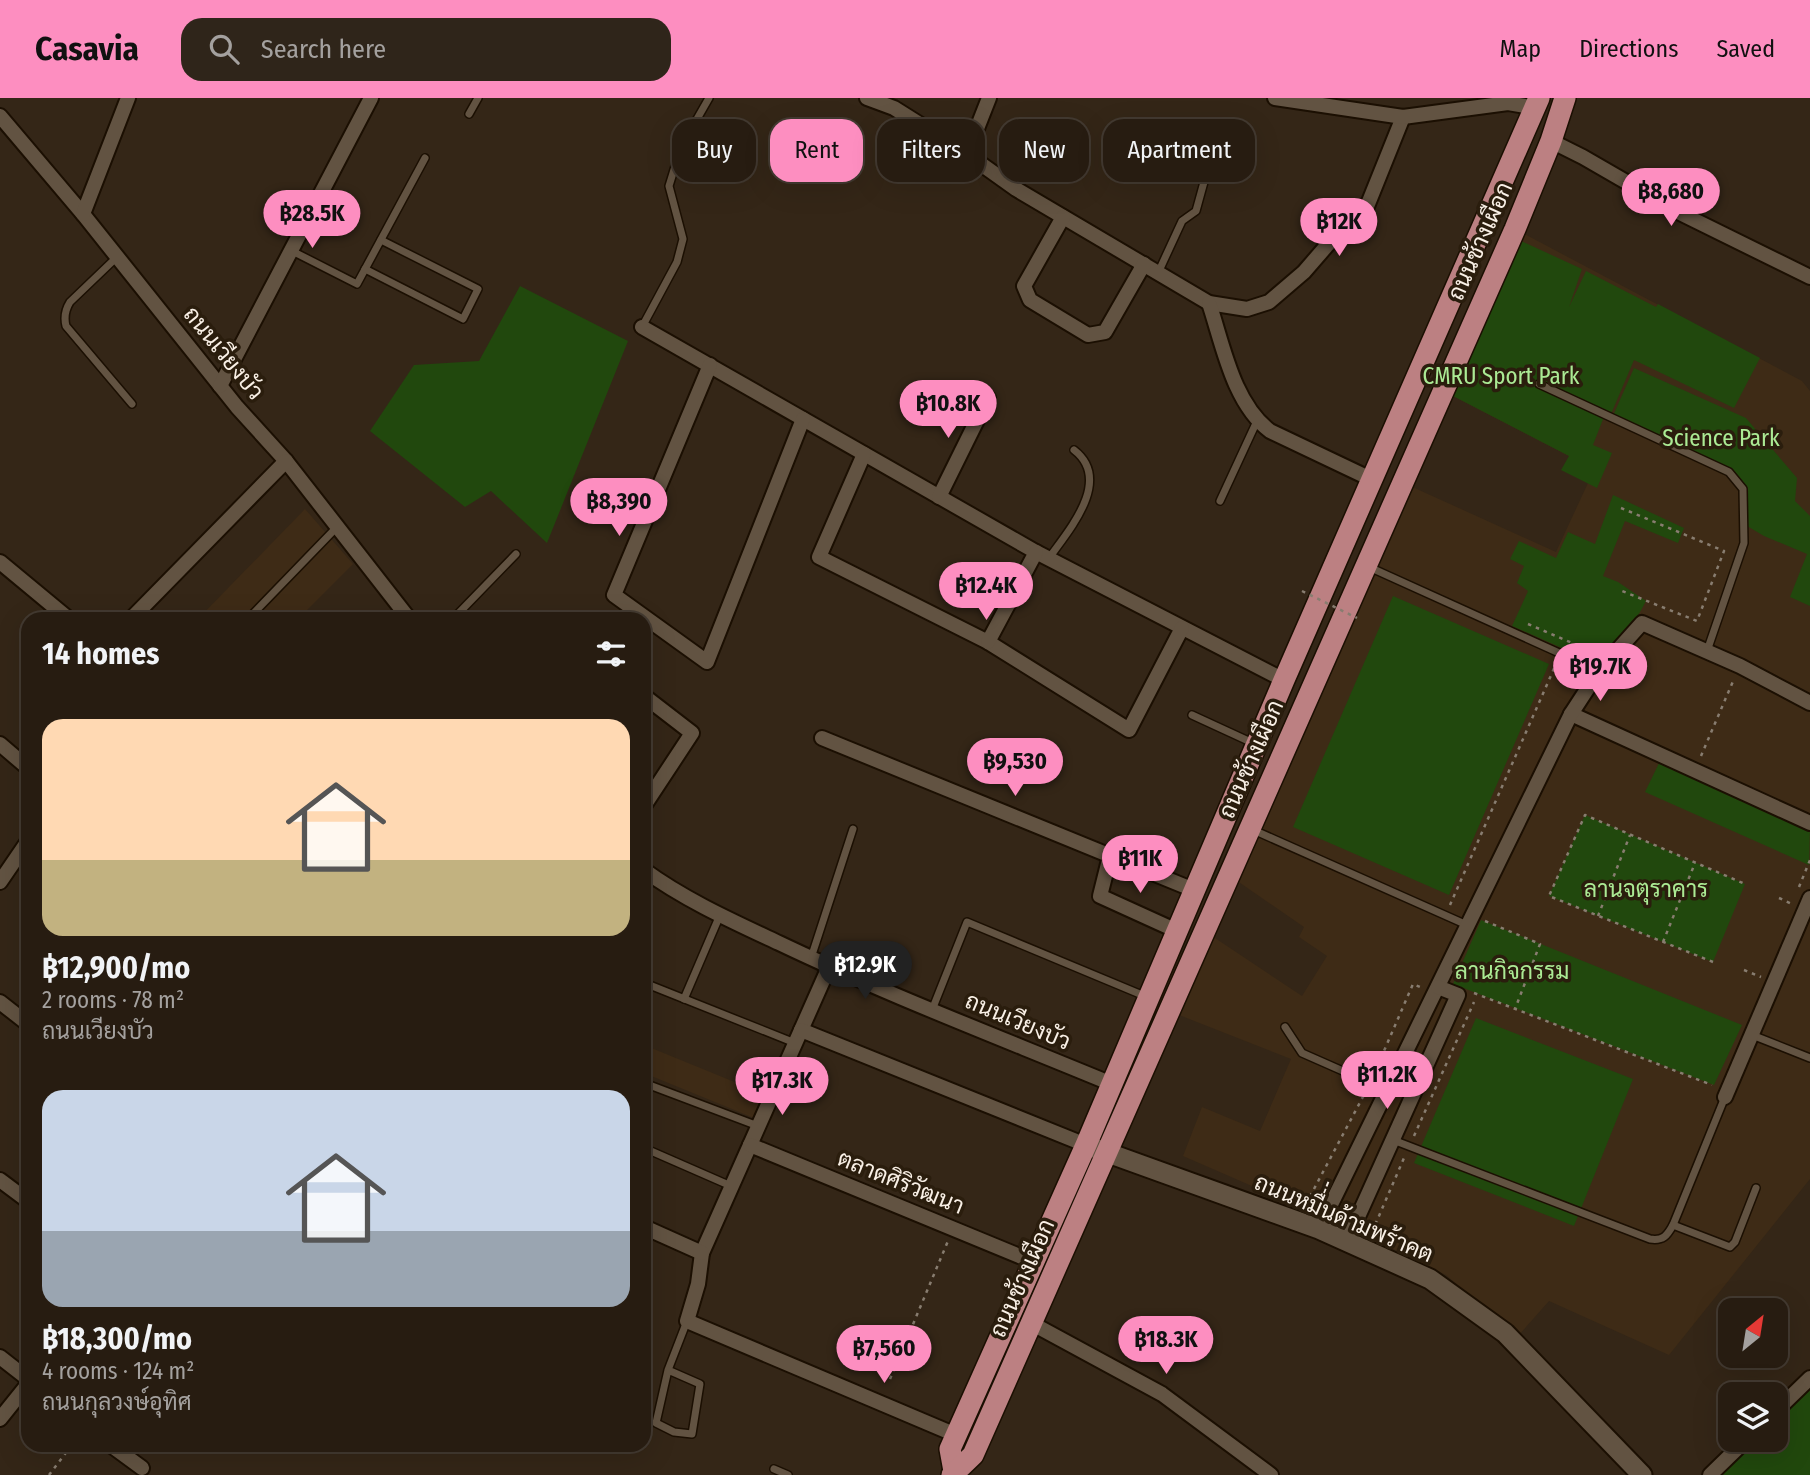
<!DOCTYPE html>
<meta charset="utf-8">
<style>
body{margin:0;font-family:"Fira Sans Condensed",Sarabun,sans-serif;background:#2f251a;color:#f1f3f6;height:100vh;display:flex;flex-direction:column;font-size:26px;white-space:nowrap}
*{box-sizing:border-box;margin:0}
p{font-size:23px;color:#a4a19f}
.icon{flex:none;width:38px;height:38px;fill:none;stroke:currentColor;stroke-width:2;stroke-linecap:round;stroke-linejoin:round}
.map{position:relative;flex:1;overflow:hidden}
.panel{position:absolute;left:21px;top:514px;width:630px;height:840px;display:flex;flex-direction:column;background:#271c11;border-radius:21px;box-shadow:0 7px 28px #0002,0 0 0 2px #433a31}
.panel>*{flex:none}
.banner{position:absolute;left:672px;top:21px;width:665px;height:63px;display:flex;gap:14px}
.needle{width:46px;rotate:30deg}
.tools{position:absolute;left:1718px;top:1200px;display:grid;gap:14px}
.tools a{display:grid;place-items:center;width:70px;height:70px;border-radius:14px;background:#271c11;box-shadow:0 7px 28px #0002,0 0 0 2px #433a31;font-size:35px}
.price{position:absolute;translate:-50% -60px;padding:0 16px;border-radius:24px;background:#fd8ec0;color:#111;font-size:23px;line-height:46px;filter:drop-shadow(0 2px 4px #0008)}
.price::after{content:'';position:absolute;left:50%;top:42px;width:21px;height:16px;margin-left:-10px;background:inherit;clip-path:polygon(0 0,100% 0,50% 100%)}
.price.active{background:#222;color:#fff}
ul{padding:0;list-style:none}
li{display:grid;align-content:center;gap:14px;height:371px;padding:0 21px}
li span{display:grid;place-items:center;height:217px;border-radius:21px;color:#555}
li>.icon{margin-inline-start:auto}
span .icon{width:126px;height:126px;fill:#fffc;stroke-width:1}
li b{font-size:30px}
h2{display:flex;justify-content:space-between;align-items:center;height:84px;padding:0 21px;font-size:30px}
.tag{padding:0 24px;border-radius:21px;background:#271c11;box-shadow:0 7px 28px #0002,0 0 0 2px #433a31;font-size:24px;line-height:63px}
.tag.active{background:#fd8ec0;color:#111}
header{display:flex;align-items:center;gap:42px;box-sizing:border-box;height:98px;padding:0 35px;background:#fd8ec0;color:#111}
header strong{font-size:33px}
nav{display:flex;gap:38px;margin-inline-start:auto;font-size:24px}
.search{width:490px;height:63px;background:#2f251a;display:flex;align-items:center;gap:18px;box-sizing:border-box;padding:0 24px;border-radius:21px;color:#a4a19f;font-size:26px}
.map>svg:first-child{display:block}
</style>
<header>
<strong>Casavia</strong>
<div class="search"><svg class="icon" aria-label="search" viewBox="0 0 24 24"><circle cx="10" cy="10" r="6"/><path d="M15 15l6 6"/></svg>Search here</div>
<nav><a>Map</a><a>Directions</a><a>Saved</a></nav>
</header>
<div class="map">
<svg width="1810" height="1377" viewBox="0 0 1810 1377">
<rect width="100%" height="100%" fill="#342617"/>
<g fill="#3e2b16">
<polygon points="1515,131 1802,283 1810,293 1810,1081 1669,1257 1549,1203 1518,1238 1446,1177 1369,1139 1183,1058 1202,1009 1260,1033 1291,961 1174,915 1209,836 1302,898 1327,858 1299,839 1304,829 1233,780 1408,387 1556,454 1588,385 1569,358 1451,297"/>
<polygon points="305,411 353,466 298,521 197,522"/>
<polygon points="644,947 764,996 754,1020 644,975"/>
</g>
<g fill="#21480d">
<polygon points="1519,142 1582,171 1569,209 1586,173 1656,209 1658,206 1760,260 1734,310 1634,262 1611,316 1605,316 1593,347 1612,355 1597,390 1561,372 1569,358 1451,297"/>
<polygon points="520,188 628,243 547,445 491,393 465,409 370,333 414,267 479,263"/>
<polygon points="1634,270 1746,320 1797,380 1795,403 1810,418 1810,508 1790,499 1807,456 1764,438 1747,428 1743,391 1729,374 1612,320"/>
<path d="M1613 397 1684 430 1678 445 1625 423 1603 478 1618 484 1646 503C1631 532 1619 548 1589 562L1512 528 1528 493 1517 485 1524 468 1510 461 1519 443 1556 460 1568 434 1595 446Z"/>
<polygon points="1393,498 1549,566 1449,797 1293,729"/>
<polygon points="1661,661 1810,728 1809,767 1645,694"/>
<polygon points="1585,717 1745,786 1713,864 1549,798"/>
<polygon points="1481,822 1742,927 1714,987 1453,886"/>
<polygon points="1476,920 1633,981 1574,1128 1414,1065"/>
<polygon points="1810,1290 1810,1377 1719,1377 1755,1342 1776,1342 1776,1322"/>
</g>
<g fill="none" stroke-linecap="round" stroke-linejoin="round">
<defs>
<g id="lane">
<polyline points="469,16 478,0"/>
<polyline points="292,153 357,186 425,60"/>
<path d="M117 159 70 204C65 212 64 220 66 228L132 306"/>
<polyline points="365,171 463,221 478,191 381,142"/>
<polyline points="1158,175 1182,123 1196,113 1220,26"/>
<polyline points="642,229 677,164 683,141 669,88 681,49 709,0"/>
<polyline points="1539,286 1729,374 1743,391 1744,445 1707,553"/>
<polyline points="1220,403 1257,323"/>
<path d="M1049 460C1069 432 1113 382 1074 352"/>
<polyline points="1369,469 1599,573"/>
<polyline points="247,522 337,429"/>
<polyline points="452,522 516,456"/>
<polyline points="1192,617 1255,646"/>
<polyline points="1251,731 1467,827"/>
<polyline points="811,860 853,731"/>
<polyline points="647,886 795,945"/>
<polyline points="684,901 720,817"/>
<polyline points="932,912 967,824 1147,899"/>
<polyline points="1285,929 1302,955 1386,992"/>
<polyline points="1752,937 1810,960"/>
<polyline points="644,985 758,1028"/>
<path d="M1393 1042 1650 1141C1663 1143 1667 1138 1673 1127L1725 999"/>
<polyline points="644,1050 731,1088"/>
<polyline points="1673,1127 1730,1149 1735,1144 1756,1090"/>
<polyline points="668,1272 700,1286 692,1336 674,1334 656,1325 668,1272 687,1223"/>
<polyline points="774,1371 788,1377"/>
</g>
<g id="street">
<polyline points="867,0 894,10 967,56 1016,91 1209,205 1247,211 1269,204 1304,174 1336,137 1364,116 1403,19"/>
<polyline points="1275,0 1403,19 1508,5 1536,10"/>
<polyline points="0,18 83,116 237,309 286,363 410,522"/>
<polyline points="1551,43 1583,59 1680,115 1810,179"/>
<polyline points="967,56 989,0"/>
<polyline points="83,116 128,0"/>
<polyline points="1063,119 1024,188 1030,202 1088,237 1105,234 1144,166"/>
<path d="M1209 205C1223 247 1233 305 1270 333L1373 382"/>
<polyline points="642,229 1036,454 1284,582"/>
<polyline points="710,267 614,497 707,564 803,321"/>
<polyline points="220,288 371,0"/>
<polyline points="864,356 819,459 988,544 1129,632 1182,530"/>
<polyline points="939,399 988,300"/>
<polyline points="0,464 70,522"/>
<polyline points="130,522 286,363"/>
<polyline points="988,544 1036,454"/>
<polyline points="644,598 692,635 644,708"/>
<polyline points="1571,616 1810,725"/>
<polyline points="822,640 1194,792"/>
<polyline points="0,646 28,670"/>
<polyline points="1110,758 1100,798 1177,833"/>
<path d="M644 772C685 802 732 823 779 845 888 897 1001 940 1112 986"/>
<polyline points="0,784 28,743"/>
<polyline points="829,869 702,1155 698,1186 687,1223 956,1337"/>
<polyline points="0,904 28,926"/>
<polyline points="801,932 1086,1047"/>
<polyline points="1725,999 1810,800"/>
<polyline points="750,1047 1034,1164"/>
<polyline points="0,1082 28,1103"/>
<polyline points="644,1129 702,1155"/>
<polyline points="1319,1131 1571,616 1599,573 1642,525 1740,568 1810,605"/>
<polyline points="1347,1143 1458,897 1438,889"/>
<polyline points="1031,1225 1162,1296 1271,1377"/>
<polyline points="0,1259 28,1281"/>
<polyline points="1776,1313 1810,1280"/>
<polyline points="0,1321 28,1286"/>
<polyline points="112,1348 142,1370"/>
<polyline points="1710,1377 1746,1342"/>
</g>
<polyline id="secondary" points="1086,1047 1319,1131 1430,1181 1505,1235 1642,1377"/>
<g id="primary">
<polyline points="954,1373 950,1351 1086,1047 1284,582 1539,0"/>
<polyline points="952,1377 973,1357 1515,131 1551,43 1565,0"/>
</g>
</defs>
<use href="#lane" stroke="#1b0f02" stroke-width="10"/>
<use href="#street" stroke="#1b0f02" stroke-width="18"/>
<use href="#secondary" stroke="#1b0f02" stroke-width="23"/>
<use href="#primary" stroke="#1b0f02" stroke-width="24"/>
<g stroke="#887d70" stroke-width="2.5" stroke-dasharray="3.5 5" stroke-linecap="butt">
<polyline points="1621,410 1724,453 1697,523 1622,493"/>
<polyline points="1528,526 1586,551 1603,548"/>
<polyline points="1701,658 1734,581"/>
<polyline points="1799,789 1810,762"/>
<polyline points="1779,800 1792,806"/>
<polyline points="1450,807 1556,566"/>
<polyline points="1598,818 1630,737"/>
<polyline points="1485,823 1540,846 1515,911"/>
<polyline points="1663,844 1695,765"/>
<polyline points="1713,864 1549,798 1585,717 1745,786"/>
<polyline points="1744,872 1761,879"/>
<polyline points="1474,895 1712,987"/>
<polyline points="1374,976 1413,886 1420,889"/>
<polyline points="1414,1038 1474,904"/>
<polyline points="1306,1106 1365,995"/>
<polyline points="1372,1134 1404,1060"/>
<polyline points="890,1281 948,1143"/>
<polyline points="49,1377 71,1348"/>
</g>
<use href="#lane" stroke="#625342" stroke-width="7"/>
<use href="#street" stroke="#625342" stroke-width="14"/>
<use href="#secondary" stroke="#625342" stroke-width="19"/>
<use href="#primary" stroke="#bc8082" stroke-width="21"/>
<polyline stroke="#887d70" stroke-width="2.5" stroke-dasharray="3.5 5" stroke-linecap="butt" points="1302,493 1357,520"/>
</g>
<g text-anchor="middle" dominant-baseline="central" stroke-width="7" stroke-linejoin="round" paint-order="stroke">
<g font-size="23" fill="#f9f0e6" stroke="#2a1d0d">
<text transform="translate(1480 143) rotate(-66)">ถนนช้างเผือก</text>
<text transform="translate(224 255) rotate(51)">ถนนเวียงบัว</text>
<text transform="translate(1251 661) rotate(-66)">ถนนช้างเผือก</text>
<text transform="translate(1018 923) rotate(23)">ถนนเวียงบัว</text>
<text transform="translate(901 1084) rotate(22)">ตลาดศิริวัฒนา</text>
<text transform="translate(1344 1120) rotate(23)">ถนนหมื่่นด้ามพร้าคต</text>
<text transform="translate(1022 1180) rotate(-66)">ถนนช้างเผือก</text>
</g>
<g font-size="23" fill="#abea94" stroke="#2a1d0d">
<text x="1501" y="278">CMRU Sport Park</text>
<text x="1721" y="340">Science Park</text>
<text x="1646" y="791">ลานจตุราคาร</text>
<text x="1512" y="873">ลานกิจกรรม</text>
</g>
</g>
</svg>
<div class="tools">
<a><svg class="needle" viewBox="-14 -14 28 28"><path d="M0-13l5 13h-10z" fill="#e53935"/><path d="M0 13l5-13h-10z" fill="#a4a19f"/></svg></a>
<a><svg class="icon" aria-label="layers" viewBox="0 0 24 24"><path d="M12 4l9 5-9 5-9-5zM3 14l9 5 9-5"/></svg></a>
</div>
<b class="price" style="left:1671px;top:130px">฿8,680</b>
<b class="price" style="left:312px;top:152px">฿28.5K</b>
<b class="price" style="left:1339px;top:160px">฿12K</b>
<b class="price" style="left:948px;top:342px">฿10.8K</b>
<b class="price" style="left:619px;top:440px">฿8,390</b>
<b class="price" style="left:986px;top:524px">฿12.4K</b>
<b class="price" style="left:1600px;top:605px">฿19.7K</b>
<b class="price" style="left:1015px;top:700px">฿9,530</b>
<b class="price" style="left:1140px;top:797px">฿11K</b>
<b class="price active" style="left:865px;top:903px">฿12.9K</b>
<b class="price" style="left:1387px;top:1013px">฿11.2K</b>
<b class="price" style="left:782px;top:1019px">฿17.3K</b>
<b class="price" style="left:1166px;top:1278px">฿18.3K</b>
<b class="price" style="left:884px;top:1287px">฿7,560</b>
<div class="banner">
<a class="tag">Buy</a>
<a class="tag active">Rent</a>
<a class="tag">Filters</a>
<a class="tag">New</a>
<a class="tag">Apartment</a>
</div>
<section class="panel">
<h2>14 homes<svg class="icon" aria-label="filters" viewBox="0 0 24 24"><path d="M4 7h16M4 17h16"/><circle cx="9" cy="7" r="2"/><circle cx="15" cy="17" r="2"/></svg></h2>
<ul>
<li><span style="background:linear-gradient(#ffd9b3 65%,#c2b280 0)"><svg class="icon" aria-label="home" viewBox="0 0 24 24"><path d="M3 11l9-7 9 7M6 9v11h12V9"/></svg></span><div><b>฿12,900/mo</b><p>2 rooms · 78 m²</p><p>ถนนเวียงบัว</p></div></li>
<li><span style="background:linear-gradient(#c9d6e8 65%,#9aa5b1 0)"><svg class="icon" aria-label="home" viewBox="0 0 24 24"><path d="M3 11l9-7 9 7M6 9v11h12V9"/></svg></span><div><b>฿18,300/mo</b><p>4 rooms · 124 m²</p><p>ถนนกุลวงษ์อุทิศ</p></div></li>
</ul>
</section>
</div>
